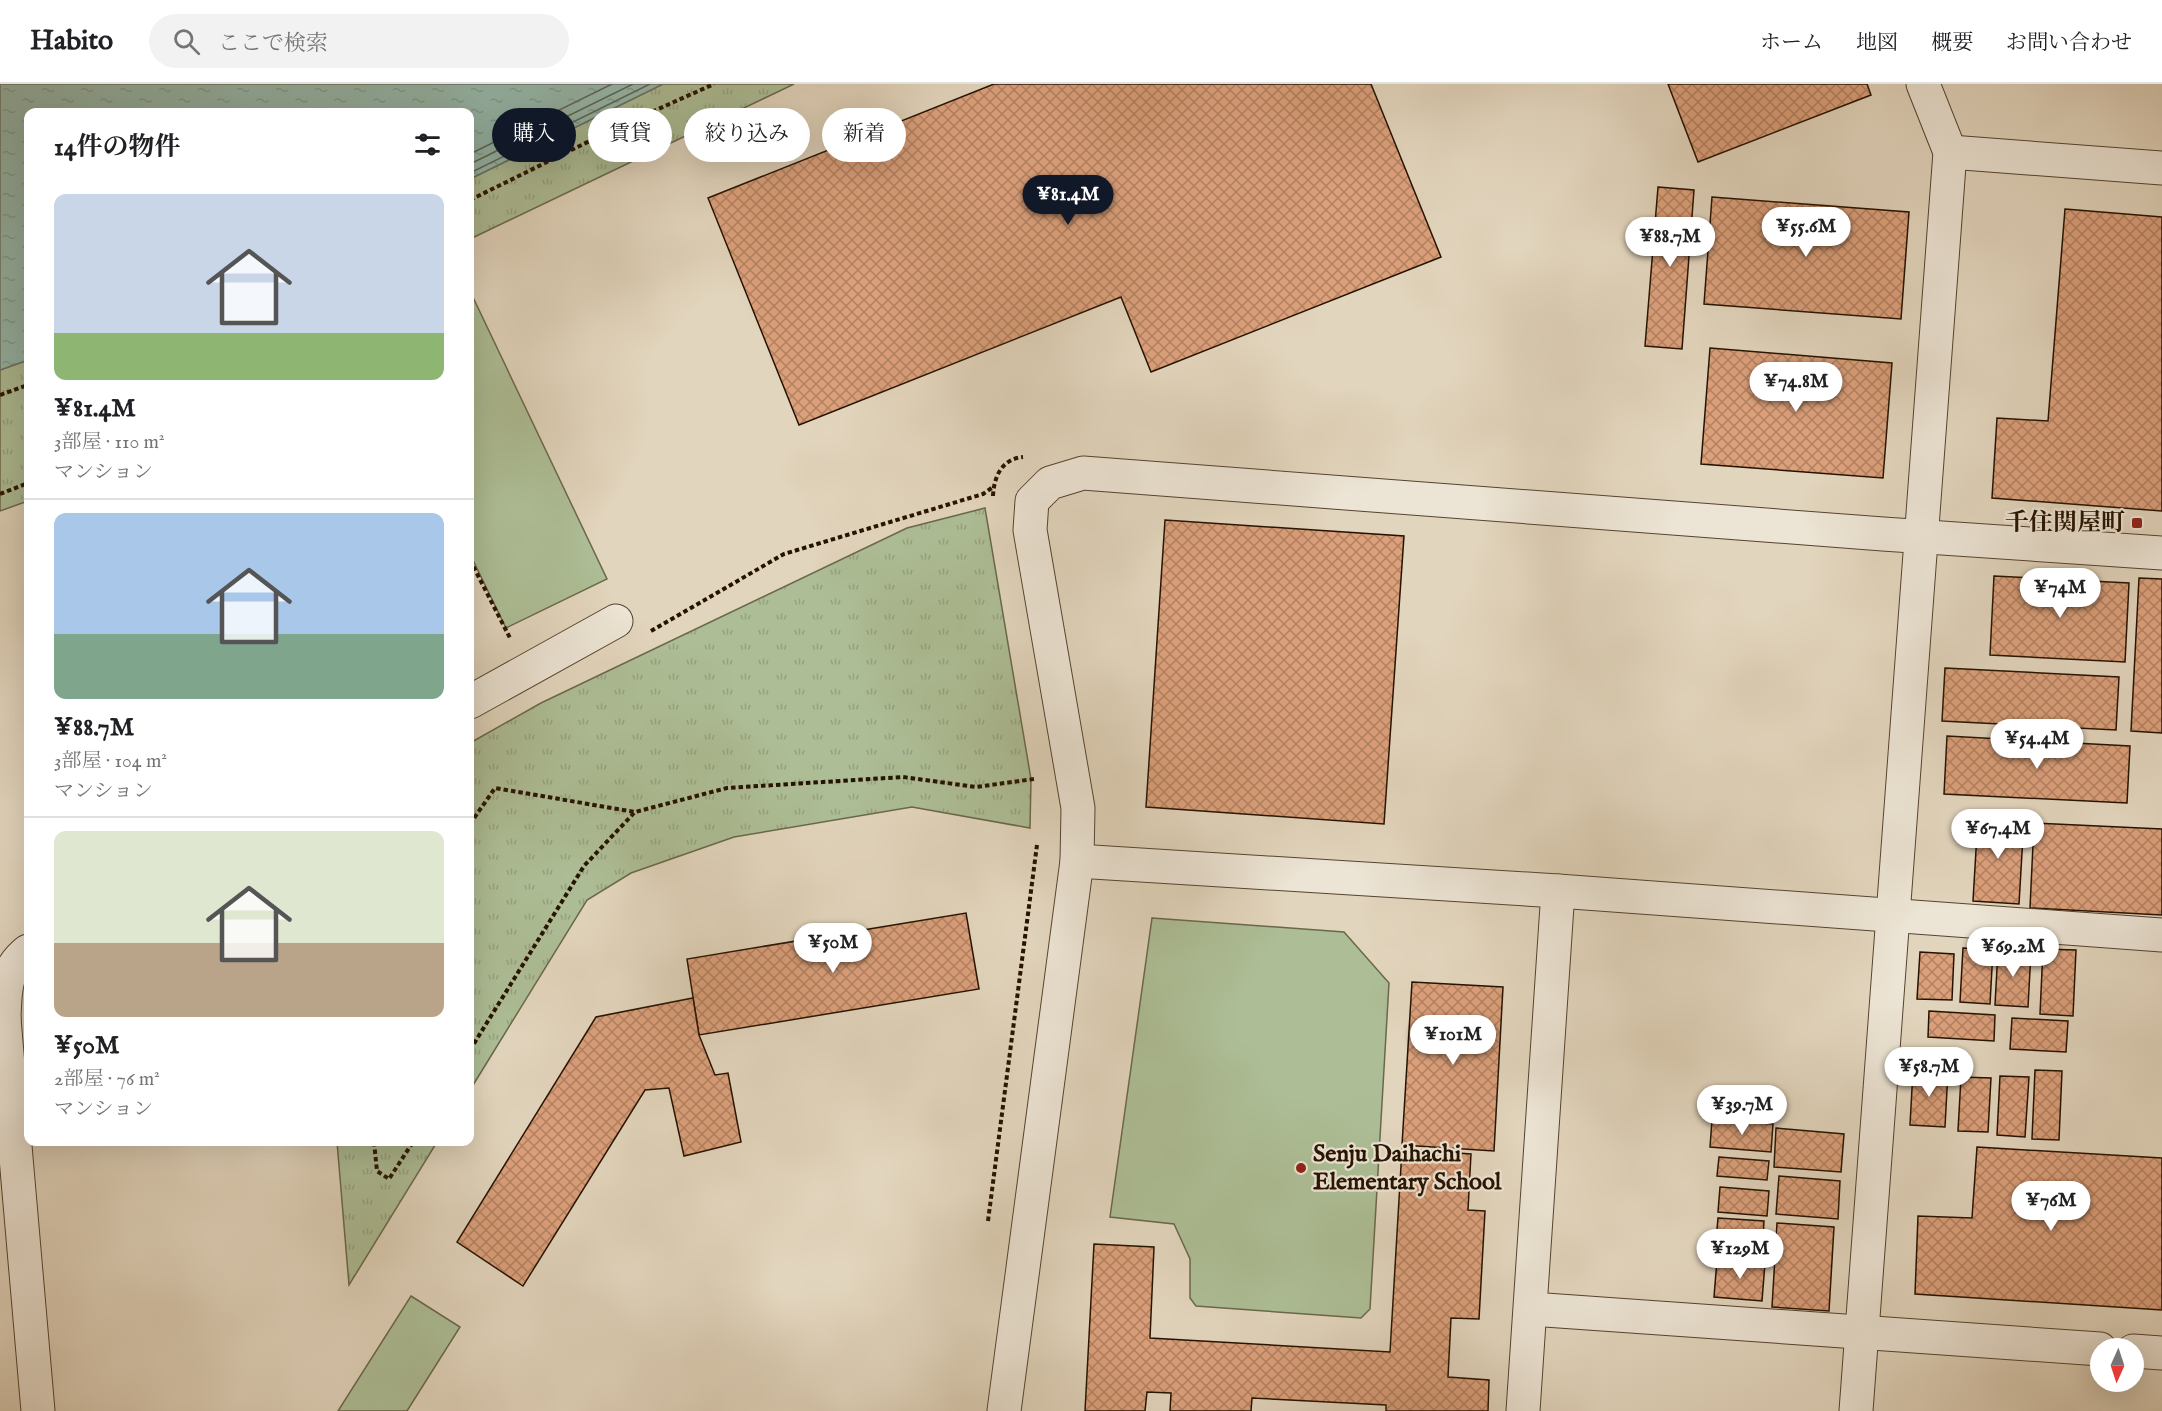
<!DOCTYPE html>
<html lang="ja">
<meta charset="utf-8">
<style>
body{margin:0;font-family:"IM FELL English","Noto Serif JP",serif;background:#f2f2f2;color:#202124;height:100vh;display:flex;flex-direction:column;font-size:22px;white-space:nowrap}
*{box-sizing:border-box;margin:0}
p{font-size:20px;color:#757577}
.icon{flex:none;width:33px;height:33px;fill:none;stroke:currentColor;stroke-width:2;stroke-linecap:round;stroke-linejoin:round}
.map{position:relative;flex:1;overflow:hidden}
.panel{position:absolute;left:24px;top:24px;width:450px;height:1038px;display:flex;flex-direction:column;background:#fff;border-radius:12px;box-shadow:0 6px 24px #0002}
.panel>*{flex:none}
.hud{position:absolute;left:492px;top:24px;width:570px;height:54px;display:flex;gap:12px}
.needle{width:39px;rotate:183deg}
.tools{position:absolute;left:2090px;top:1254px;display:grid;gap:12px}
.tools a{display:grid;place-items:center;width:54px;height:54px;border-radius:50%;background:#fff;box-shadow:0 6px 24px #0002;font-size:30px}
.price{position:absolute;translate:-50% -51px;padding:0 14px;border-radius:21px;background:#fff;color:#222;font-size:20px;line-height:39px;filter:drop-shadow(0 2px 3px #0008)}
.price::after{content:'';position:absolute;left:50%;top:36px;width:18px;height:14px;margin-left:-9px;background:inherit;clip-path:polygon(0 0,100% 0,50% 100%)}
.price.selected{background:#111827;color:#fff}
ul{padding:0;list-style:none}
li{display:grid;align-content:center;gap:12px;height:318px;padding:0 30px}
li+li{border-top:2px solid #e0e0e0}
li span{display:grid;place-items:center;height:186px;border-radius:12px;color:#555}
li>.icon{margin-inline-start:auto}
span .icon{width:108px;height:108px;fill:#fffc;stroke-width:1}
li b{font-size:26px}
h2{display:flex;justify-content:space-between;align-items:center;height:72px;padding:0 30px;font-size:26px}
.chip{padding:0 21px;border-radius:27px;background:#fff;box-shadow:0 6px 24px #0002;font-size:21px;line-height:54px}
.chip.selected{background:#111827;color:#fff}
header{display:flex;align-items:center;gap:36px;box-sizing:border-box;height:84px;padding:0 30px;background:#fff;border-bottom:2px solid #e0e0e0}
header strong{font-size:28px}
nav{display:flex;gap:33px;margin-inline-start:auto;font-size:21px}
.search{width:420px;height:54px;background:#f2f2f2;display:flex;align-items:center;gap:15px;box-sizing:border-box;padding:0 21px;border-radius:33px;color:#757577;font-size:22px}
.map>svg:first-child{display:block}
</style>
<header>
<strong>Habito</strong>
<div class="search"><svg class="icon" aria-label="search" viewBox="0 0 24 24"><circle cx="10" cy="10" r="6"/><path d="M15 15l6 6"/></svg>ここで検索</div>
<nav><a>ホーム</a><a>地図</a><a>概要</a><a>お問い合わせ</a></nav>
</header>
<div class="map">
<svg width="2162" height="1327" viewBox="0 0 2162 1327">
<defs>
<pattern id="park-tufts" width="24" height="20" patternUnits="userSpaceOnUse" patternTransform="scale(1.5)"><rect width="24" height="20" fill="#adbe96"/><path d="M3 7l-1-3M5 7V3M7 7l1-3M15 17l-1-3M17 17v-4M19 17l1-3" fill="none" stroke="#95a280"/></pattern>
<pattern id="water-ripples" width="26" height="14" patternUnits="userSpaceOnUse" patternTransform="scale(1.5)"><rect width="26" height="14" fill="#95b9ad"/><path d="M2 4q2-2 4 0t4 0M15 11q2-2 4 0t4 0" fill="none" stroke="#809e93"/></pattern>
<pattern id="building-cross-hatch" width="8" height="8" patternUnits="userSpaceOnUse" patternTransform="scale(1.5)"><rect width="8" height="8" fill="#dca07b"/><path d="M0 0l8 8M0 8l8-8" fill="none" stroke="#b28162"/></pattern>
</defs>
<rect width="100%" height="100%" fill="#e2d5bd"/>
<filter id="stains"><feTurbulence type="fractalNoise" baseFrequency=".00333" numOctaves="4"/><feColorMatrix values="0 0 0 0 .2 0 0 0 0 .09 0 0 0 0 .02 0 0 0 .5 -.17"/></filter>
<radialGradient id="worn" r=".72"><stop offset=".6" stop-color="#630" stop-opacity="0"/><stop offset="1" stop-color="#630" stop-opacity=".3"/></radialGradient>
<g fill="#adbe96" stroke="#6a684b" stroke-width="1.5">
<polygon points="470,207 607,495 506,544 470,470"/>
<polygon points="1152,834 1344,848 1389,899 1370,1225 1361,1234 1196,1222 1190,1214 1190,1175 1174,1140 1110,1133"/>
<polygon points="411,1212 460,1243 407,1327 338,1327"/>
</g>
<g fill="url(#park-tufts)" stroke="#6a684b" stroke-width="1.5">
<polygon points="663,0 794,0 470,155 470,95"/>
<polygon points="28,276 28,417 0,427 0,286"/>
<polygon points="985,424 1031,695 1030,744 912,723 734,753 631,789 587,816 470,1006 470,659 541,619 907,444"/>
<polygon points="337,1058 437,1058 349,1201"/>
</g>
<polygon fill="url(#water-ripples)" stroke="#697668" stroke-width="1.5" points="0,0 663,0 470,95 470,28 28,28 28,276 0,286"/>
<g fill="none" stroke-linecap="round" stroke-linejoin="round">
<g stroke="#5e6656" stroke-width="1.5">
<polyline points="470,70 612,0"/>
<polyline points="470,80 633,0"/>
<polyline points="470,89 650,0"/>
</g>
</g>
<g fill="url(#building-cross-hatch)" stroke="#261200" stroke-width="1.5">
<polygon points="994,0 1371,0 1441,173 1151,288 1121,213 799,341 708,114"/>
<polygon points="1668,0 1867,0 1871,11 1698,78"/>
<polygon points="1658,103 1694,106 1682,265 1645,262"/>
<polygon points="1712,113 1909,128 1901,235 1704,220"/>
<polygon points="2065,125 2162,133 2162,427 1992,414 1997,334 2048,337"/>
<polygon points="1710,264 1892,279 1883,394 1701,380"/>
<polygon points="1165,436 1404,452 1384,740 1146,723"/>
<polygon points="1994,492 2129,499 2125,578 1990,571"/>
<polygon points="2139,494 2162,495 2162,649 2131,647"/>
<polygon points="1945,584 2119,593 2116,646 1942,637"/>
<polygon points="1947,652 2130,662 2127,719 1944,710"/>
<polygon points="1978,732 2024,735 2019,820 1973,817"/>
<polygon points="2034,739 2162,745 2162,831 2030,824"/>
<polygon points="966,829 979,905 699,951 687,875"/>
<polygon points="1963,864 1993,866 1990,920 1960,918"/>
<polygon points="2043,865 2076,866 2073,932 2040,930"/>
<polygon points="1998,866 2031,868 2028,923 1995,921"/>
<polygon points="1920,868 1954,870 1952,916 1917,915"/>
<polygon points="1412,898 1503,903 1494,1067 1402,1061"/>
<polygon points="693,914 699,951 715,991 728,989 741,1058 684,1072 669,1004 645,1006 523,1202 457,1158 596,933"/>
<polygon points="1929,927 1995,931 1994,957 1928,953"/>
<polygon points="2012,934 2068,937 2066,968 2010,965"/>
<polygon points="1913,986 1948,987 1945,1043 1910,1041"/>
<polygon points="2035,986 2062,987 2059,1056 2032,1055"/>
<polygon points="2000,992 2029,993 2025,1053 1997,1051"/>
<polygon points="1961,993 1991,994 1988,1048 1958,1047"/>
<polygon points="1712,1036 1773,1040 1771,1068 1710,1063"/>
<polygon points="1776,1044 1844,1050 1841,1088 1774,1083"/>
<polygon points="1977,1063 2162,1074 2162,1226 1915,1210 1918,1132 1972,1134"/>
<polygon points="1402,1065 1471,1070 1468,1126 1485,1127 1479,1235 1451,1234 1448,1293 1489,1296 1488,1327 1386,1327 1386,1321 1252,1314 1251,1327 1170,1327 1171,1309 1147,1308 1145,1327 1085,1327 1094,1160 1154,1163 1150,1254 1390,1268"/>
<polygon points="1719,1073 1769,1077 1767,1096 1717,1092"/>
<polygon points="1779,1092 1840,1097 1838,1135 1776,1130"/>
<polygon points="1720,1103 1769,1107 1767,1132 1718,1128"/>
<polygon points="1718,1134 1764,1137 1762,1171 1715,1168"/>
<polygon points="1777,1139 1834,1143 1829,1227 1772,1223"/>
<polygon points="1717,1176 1765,1179 1762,1217 1714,1213"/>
</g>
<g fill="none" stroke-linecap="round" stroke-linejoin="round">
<defs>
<g id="minor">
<polyline points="1950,68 2162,84"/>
<polyline points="470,618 616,537"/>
<polyline points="1077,777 1558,807 2162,851"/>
<polyline points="0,922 4,935 38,1327"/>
<path d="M4 935C5 907 4 886 28 867"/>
<polyline points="1531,1225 2100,1265"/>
<polyline points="2133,1267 2162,1269"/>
<polyline points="1523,1327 1558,807"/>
</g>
<g id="tertiary">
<polyline points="1004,1327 1077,777 1078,724 1030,446 1032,417 1050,399 1083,389 1883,450 2162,469"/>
<polyline points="1856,1327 1950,68 1923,0"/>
</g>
</defs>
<use href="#minor" stroke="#55432f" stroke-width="35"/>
<use href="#tertiary" stroke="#55432f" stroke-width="35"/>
<g stroke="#261200" stroke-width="4" stroke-dasharray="4.5 3" stroke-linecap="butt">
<polyline points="470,116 616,44 714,0"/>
<polyline points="0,311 28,301"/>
<polyline points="0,410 28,399"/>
<path d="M993 412C994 392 1002 375 1023 373"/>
<polyline points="470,476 510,554"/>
<polyline points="651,547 784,470 983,410 993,403"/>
<polyline points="470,740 495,704 635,728 727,704 903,693 976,703 1034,695"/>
<polyline points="470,966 584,782 634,729"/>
<polyline points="374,1058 377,1087 389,1095 413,1058"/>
<polyline points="988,1137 1037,761"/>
</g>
<use href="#minor" stroke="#ece4d4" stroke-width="33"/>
<use href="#tertiary" stroke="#ece4d4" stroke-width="33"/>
</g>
<g fill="#8f2418" stroke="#ece4d4" stroke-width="2">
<rect x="2131" y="433" width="12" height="12" rx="3"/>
<circle cx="1301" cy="1084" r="6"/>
</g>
<g text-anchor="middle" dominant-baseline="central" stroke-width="4.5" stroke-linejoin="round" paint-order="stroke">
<g font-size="24" font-weight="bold" fill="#261200" stroke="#ece4d4" text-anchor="end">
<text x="2125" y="439">千住関屋町</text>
<text x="1313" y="1070" text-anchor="start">Senju Daihachi<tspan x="1313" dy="28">Elementary School</tspan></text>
</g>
</g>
<rect width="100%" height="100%" filter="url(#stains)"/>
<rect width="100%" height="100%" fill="url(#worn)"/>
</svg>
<div class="tools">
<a><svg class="needle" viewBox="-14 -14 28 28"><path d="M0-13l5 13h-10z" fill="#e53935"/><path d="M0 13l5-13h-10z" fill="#757577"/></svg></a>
</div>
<b class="price selected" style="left:1068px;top:142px">¥81.4M</b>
<b class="price" style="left:1806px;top:174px">¥55.6M</b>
<b class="price" style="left:1670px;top:184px">¥88.7M</b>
<b class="price" style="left:1796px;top:329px">¥74.8M</b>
<b class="price" style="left:2060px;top:535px">¥74M</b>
<b class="price" style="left:2037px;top:686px">¥54.4M</b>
<b class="price" style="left:1998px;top:776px">¥67.4M</b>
<b class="price" style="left:833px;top:890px">¥50M</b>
<b class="price" style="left:2013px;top:894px">¥69.2M</b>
<b class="price" style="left:1453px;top:982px">¥101M</b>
<b class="price" style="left:1929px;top:1014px">¥58.7M</b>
<b class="price" style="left:1742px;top:1052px">¥39.7M</b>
<b class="price" style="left:2051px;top:1148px">¥76M</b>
<b class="price" style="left:1740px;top:1196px">¥129M</b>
<div class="hud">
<a class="chip selected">購入</a>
<a class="chip">賃貸</a>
<a class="chip">絞り込み</a>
<a class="chip">新着</a>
</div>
<section class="panel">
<h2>14件の物件<svg class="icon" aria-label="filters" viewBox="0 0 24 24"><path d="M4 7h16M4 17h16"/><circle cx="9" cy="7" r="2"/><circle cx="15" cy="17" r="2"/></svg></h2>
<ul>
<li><span style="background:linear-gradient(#c9d6e8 75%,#8fb573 0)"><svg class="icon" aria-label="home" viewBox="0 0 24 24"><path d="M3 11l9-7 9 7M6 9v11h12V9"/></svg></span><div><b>¥81.4M</b><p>3部屋 · 110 m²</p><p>マンション</p></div></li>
<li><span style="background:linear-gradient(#a9c7e8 65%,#7fa58c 0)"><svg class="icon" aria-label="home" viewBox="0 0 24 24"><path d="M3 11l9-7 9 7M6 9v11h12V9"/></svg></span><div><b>¥88.7M</b><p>3部屋 · 104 m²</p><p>マンション</p></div></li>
<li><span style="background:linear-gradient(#dfe7d0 60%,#b9a48a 0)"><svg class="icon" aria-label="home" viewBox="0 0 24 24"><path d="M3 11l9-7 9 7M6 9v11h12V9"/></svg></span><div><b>¥50M</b><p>2部屋 · 76 m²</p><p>マンション</p></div></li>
</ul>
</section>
</div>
